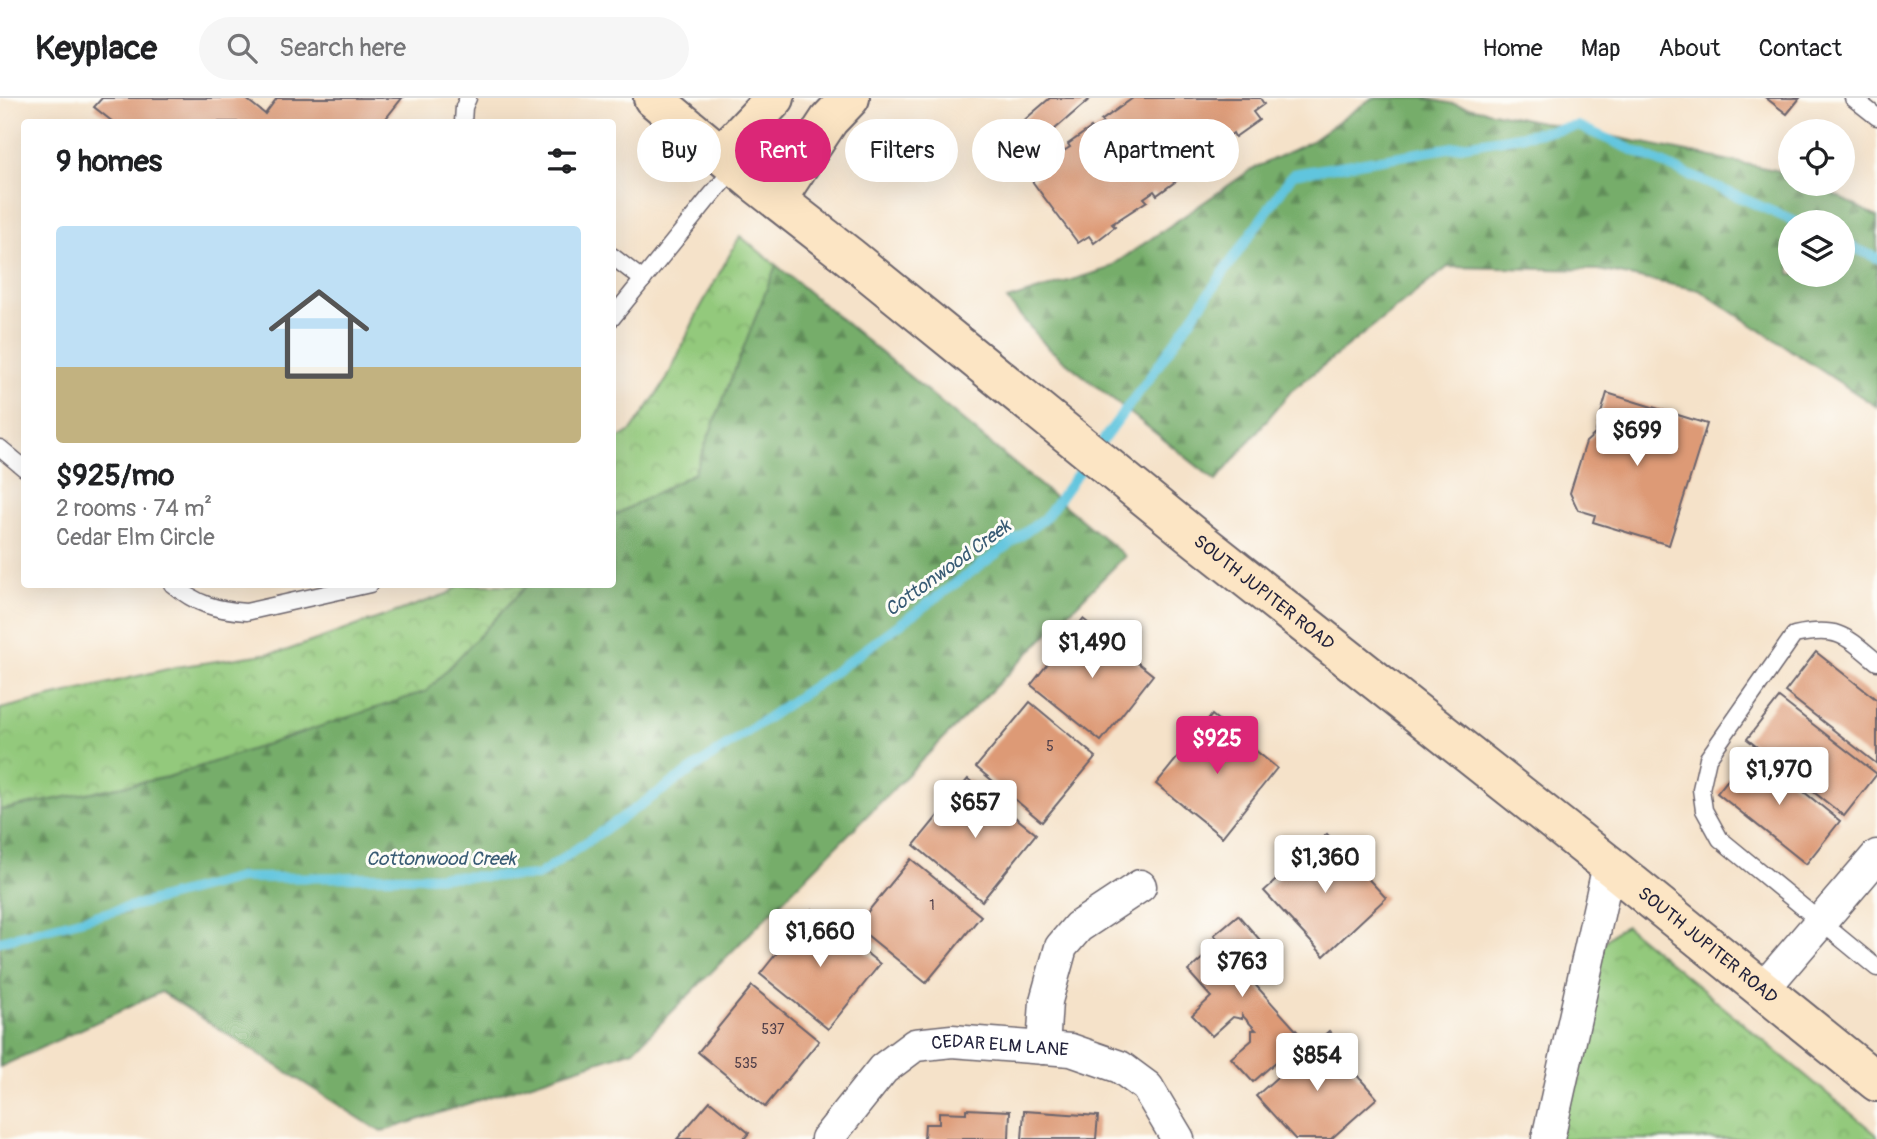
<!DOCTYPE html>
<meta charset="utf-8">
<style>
body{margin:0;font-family:Pangolin,sans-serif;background:#f6f6f6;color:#202124;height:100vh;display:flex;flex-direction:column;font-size:26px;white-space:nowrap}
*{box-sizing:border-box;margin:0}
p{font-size:23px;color:#757577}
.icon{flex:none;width:38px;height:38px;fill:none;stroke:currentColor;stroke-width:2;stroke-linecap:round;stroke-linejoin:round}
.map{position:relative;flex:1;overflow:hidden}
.side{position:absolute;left:21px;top:21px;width:595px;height:469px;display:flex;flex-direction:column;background:#fff;border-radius:7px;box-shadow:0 7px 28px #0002}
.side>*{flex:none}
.top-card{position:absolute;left:637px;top:21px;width:665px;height:63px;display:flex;gap:14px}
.fabs{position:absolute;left:1778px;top:21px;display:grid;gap:14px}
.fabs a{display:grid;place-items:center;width:77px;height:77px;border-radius:50%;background:#fff;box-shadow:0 7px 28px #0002;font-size:35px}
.price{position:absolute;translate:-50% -60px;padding:0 16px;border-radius:7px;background:#fff;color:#222;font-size:23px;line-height:46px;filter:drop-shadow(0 2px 4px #0008)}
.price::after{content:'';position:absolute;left:50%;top:42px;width:21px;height:16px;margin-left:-10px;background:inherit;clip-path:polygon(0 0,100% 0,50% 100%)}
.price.on{background:#db2777;color:#fff}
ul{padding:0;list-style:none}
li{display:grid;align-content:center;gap:14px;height:371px;padding:0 35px}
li+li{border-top:2px solid #e0e0e0}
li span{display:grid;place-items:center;height:217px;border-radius:7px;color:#555}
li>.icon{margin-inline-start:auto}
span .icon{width:126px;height:126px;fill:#fffc;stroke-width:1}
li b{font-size:30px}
h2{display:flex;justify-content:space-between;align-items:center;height:84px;padding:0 35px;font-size:30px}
.tag{padding:0 24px;border-radius:32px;background:#fff;box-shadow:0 7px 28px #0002;font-size:24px;line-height:63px}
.tag.on{background:#db2777;color:#fff}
header{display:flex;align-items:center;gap:42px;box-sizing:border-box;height:98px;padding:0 35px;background:#fff;border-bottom:2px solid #e0e0e0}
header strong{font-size:33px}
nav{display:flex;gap:38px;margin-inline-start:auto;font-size:24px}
.search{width:490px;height:63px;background:#f6f6f6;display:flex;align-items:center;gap:18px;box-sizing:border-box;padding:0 24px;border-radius:38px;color:#757577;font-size:26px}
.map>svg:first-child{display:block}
</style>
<header>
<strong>Keyplace</strong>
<div class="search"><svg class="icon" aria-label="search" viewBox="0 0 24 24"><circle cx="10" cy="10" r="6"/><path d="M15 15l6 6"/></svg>Search here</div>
<nav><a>Home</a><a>Map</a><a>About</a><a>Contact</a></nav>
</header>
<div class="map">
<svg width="1877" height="1041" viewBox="0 0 1877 1041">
<defs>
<pattern id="forest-firs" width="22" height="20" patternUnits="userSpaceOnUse" patternTransform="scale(1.75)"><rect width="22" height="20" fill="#76ad6b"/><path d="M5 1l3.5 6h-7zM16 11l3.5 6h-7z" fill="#608c59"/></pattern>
<pattern id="park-crowns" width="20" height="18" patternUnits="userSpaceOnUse" patternTransform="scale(1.75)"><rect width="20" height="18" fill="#93c97b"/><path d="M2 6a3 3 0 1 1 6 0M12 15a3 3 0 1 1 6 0" fill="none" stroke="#7eac6b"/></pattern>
</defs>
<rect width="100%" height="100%" fill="#fdfcf7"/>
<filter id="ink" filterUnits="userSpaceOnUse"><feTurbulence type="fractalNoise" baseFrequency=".0143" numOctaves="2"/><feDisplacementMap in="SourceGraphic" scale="14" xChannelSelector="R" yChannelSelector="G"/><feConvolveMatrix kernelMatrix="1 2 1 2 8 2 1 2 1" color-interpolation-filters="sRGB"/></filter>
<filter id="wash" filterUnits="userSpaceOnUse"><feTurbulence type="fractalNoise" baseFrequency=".00686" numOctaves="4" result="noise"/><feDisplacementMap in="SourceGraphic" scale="28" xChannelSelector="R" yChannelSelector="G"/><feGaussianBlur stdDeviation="1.57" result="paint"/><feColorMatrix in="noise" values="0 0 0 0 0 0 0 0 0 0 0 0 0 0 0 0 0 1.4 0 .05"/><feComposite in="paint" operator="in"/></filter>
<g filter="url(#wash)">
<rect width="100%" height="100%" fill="#f5e2c9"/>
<g fill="url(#forest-firs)" stroke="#4c6853" stroke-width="2" fill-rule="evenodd">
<path d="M1372 0H1424L1790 75V86H1815L1877 119V309L1699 192 1599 172 1448 169 1291 293 1216 383 1047 249 1007 202 1107 171 1252 71 1310 44ZM1790 124H1843V177H1790Z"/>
<polygon points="776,167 1125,458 634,952 381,1034 161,894 0,969 0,712 168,679 426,593 527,487 612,486 613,418 694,375"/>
</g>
<g fill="url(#park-crowns)" stroke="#5a765b" stroke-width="2">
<polygon points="740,138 776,167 694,375 613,418 613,344 631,333 667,281 698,214"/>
<polygon points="460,487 527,487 427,593 168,679 0,712 0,611 176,569 285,553 447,496"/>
<polygon points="1626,828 1877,1037 1877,1041 1556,1041 1604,844 1616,833"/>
</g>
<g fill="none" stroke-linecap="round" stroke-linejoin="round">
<g stroke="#60c5de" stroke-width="10">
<polyline points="1843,145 1877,160"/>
<polyline points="1097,350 1150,279 1293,76 1578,28 1796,124"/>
<polyline points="0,843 239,780 537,778 833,575 1045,420 1088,362"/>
</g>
</g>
<g id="blocks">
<g fill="#dd9a76">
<polygon points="102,0 245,0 265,16 277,0 402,0 383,24 113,24 94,9"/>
<polygon points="1050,0 1091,0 1026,56 1008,36"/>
<polygon points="1133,0 1260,0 1264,6 1253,14 1259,22 1235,39 1233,35 1224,42 1226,44 1205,59 1204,57 1191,66 1194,70 1157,97 1154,93 1144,100 1147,103 1112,126 1115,129 1094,145 1089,138 1078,145 1032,83 1041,76 1036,70 1061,52 1062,54 1070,49 1068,46 1091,30 1093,33 1103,25 1101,23"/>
<polygon points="1766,0 1800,0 1787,16"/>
<polygon points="1607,295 1707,326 1669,447 1593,424 1595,417 1578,412 1570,395 1586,344 1595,336"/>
<polygon points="1083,521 1153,577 1101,643 1031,587"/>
<polygon points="1816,554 1877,602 1877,666 1785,594"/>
<polygon points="1779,600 1877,676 1844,718 1747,641"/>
<polygon points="1030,604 1096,659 1042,724 976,669"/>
<polygon points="1212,617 1277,670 1222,739 1156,686"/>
<polygon points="1752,652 1840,723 1806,766 1717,695"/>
<polygon points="968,681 1036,736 982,803 914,747"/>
<polygon points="1327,736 1386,800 1324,858 1264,793"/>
<polygon points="911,761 981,818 926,885 856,828"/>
<polygon points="812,811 880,866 828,931 760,876"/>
<polygon points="1238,817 1267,850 1242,872 1303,940 1253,984 1231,960 1252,942 1252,932 1256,932 1242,917 1242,921 1233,919 1212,938 1192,917 1211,899 1188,873 1213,851 1213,842 1219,842 1214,837"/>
<polygon points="752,888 819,943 765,1009 698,954"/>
<polygon points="1329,933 1346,952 1340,958 1377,1000 1331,1041 1295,1041 1256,998"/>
<polygon points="710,1003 749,1035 744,1041 677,1041"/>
<polygon points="966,1011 1010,1013 1009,1041 924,1041 925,1026 939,1026 939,1014 966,1015"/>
<polygon points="1024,1013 1098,1018 1096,1041 1022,1041"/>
</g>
</g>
</g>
<g filter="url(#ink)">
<use href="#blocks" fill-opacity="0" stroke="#6c656d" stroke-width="2"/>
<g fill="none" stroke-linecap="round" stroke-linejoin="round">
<defs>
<g id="lane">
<polyline points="1853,0 1877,19"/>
<polyline points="463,24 464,9 468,0"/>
<polyline points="612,158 643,182"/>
<polyline points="612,220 708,101 736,68"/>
<polyline points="0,350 24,370"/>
<path d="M172 486C196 506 216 512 246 514L370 486"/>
<path d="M1877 564C1845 537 1838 528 1794 537L1708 660 1701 691 1704 712 1720 741 1877 870"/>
</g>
<g id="street">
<polyline points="1763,891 1877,758"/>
<polyline points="1043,950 1046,903 1061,849 1078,829 1140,788"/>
<path id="s1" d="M827 1041 883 971 915 947 952 943 1071 952 1120 969 1147 989 1178 1041"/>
<polyline points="1548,1041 1609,767"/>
</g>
<g id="secondary">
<path id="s2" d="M653 0 754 84 850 159 1198 442 1609 767 1877 984"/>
<polyline points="722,56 775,0"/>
<polyline points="777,101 829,22 850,0"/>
</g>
</defs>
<use href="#lane" stroke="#6c656d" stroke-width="19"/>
<use href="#street" stroke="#6c656d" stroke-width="35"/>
<use href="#secondary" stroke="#6c656d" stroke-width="42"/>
<use href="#lane" stroke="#fff" stroke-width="16"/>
<use href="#street" stroke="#fff" stroke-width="32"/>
<use href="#secondary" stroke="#fce5c4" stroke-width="38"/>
</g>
</g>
<g text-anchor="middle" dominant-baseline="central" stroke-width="6" stroke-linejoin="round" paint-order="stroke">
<g font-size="14" fill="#51404a">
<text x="1050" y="648">5</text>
<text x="932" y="807">1</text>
<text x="773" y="931">537</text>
<text x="746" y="965">535</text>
</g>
<g font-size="18" fill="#22223b" stroke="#fdfcf7">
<text stroke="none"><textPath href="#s2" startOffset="786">SOUTH JUPITER ROAD</textPath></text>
<text stroke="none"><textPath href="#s2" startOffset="1353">SOUTH JUPITER ROAD</textPath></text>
<text stroke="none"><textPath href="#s1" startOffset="215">CEDAR ELM LANE</textPath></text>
</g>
<g font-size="19" font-style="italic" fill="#385b74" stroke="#fdfcf7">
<text transform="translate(948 470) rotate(-36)">Cottonwood Creek</text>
<text x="441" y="761">Cottonwood Creek</text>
</g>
</g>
</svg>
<div class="fabs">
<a><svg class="icon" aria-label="locate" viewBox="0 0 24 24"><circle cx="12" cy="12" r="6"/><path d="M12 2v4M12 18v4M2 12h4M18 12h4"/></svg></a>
<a><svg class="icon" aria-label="layers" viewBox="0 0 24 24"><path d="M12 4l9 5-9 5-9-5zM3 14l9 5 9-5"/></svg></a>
</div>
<b class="price" style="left:1637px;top:370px">$699</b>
<b class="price" style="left:1092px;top:582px">$1,490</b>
<b class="price on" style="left:1217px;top:678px">$925</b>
<b class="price" style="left:1779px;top:709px">$1,970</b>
<b class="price" style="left:975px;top:742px">$657</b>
<b class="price" style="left:1325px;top:797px">$1,360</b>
<b class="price" style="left:820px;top:871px">$1,660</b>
<b class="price" style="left:1242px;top:901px">$763</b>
<b class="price" style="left:1317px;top:995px">$854</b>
<div class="top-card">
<a class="tag">Buy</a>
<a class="tag on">Rent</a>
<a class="tag">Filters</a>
<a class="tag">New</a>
<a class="tag">Apartment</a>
</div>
<section class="side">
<h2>9 homes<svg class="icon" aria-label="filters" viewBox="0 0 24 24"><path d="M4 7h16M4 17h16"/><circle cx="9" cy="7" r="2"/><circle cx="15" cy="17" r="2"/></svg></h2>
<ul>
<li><span style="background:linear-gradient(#bfe0f5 65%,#c2b280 0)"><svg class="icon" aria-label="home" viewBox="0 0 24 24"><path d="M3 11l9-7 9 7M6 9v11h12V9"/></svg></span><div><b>$925/mo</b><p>2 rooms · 74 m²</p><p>Cedar Elm Circle</p></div></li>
</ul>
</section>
</div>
